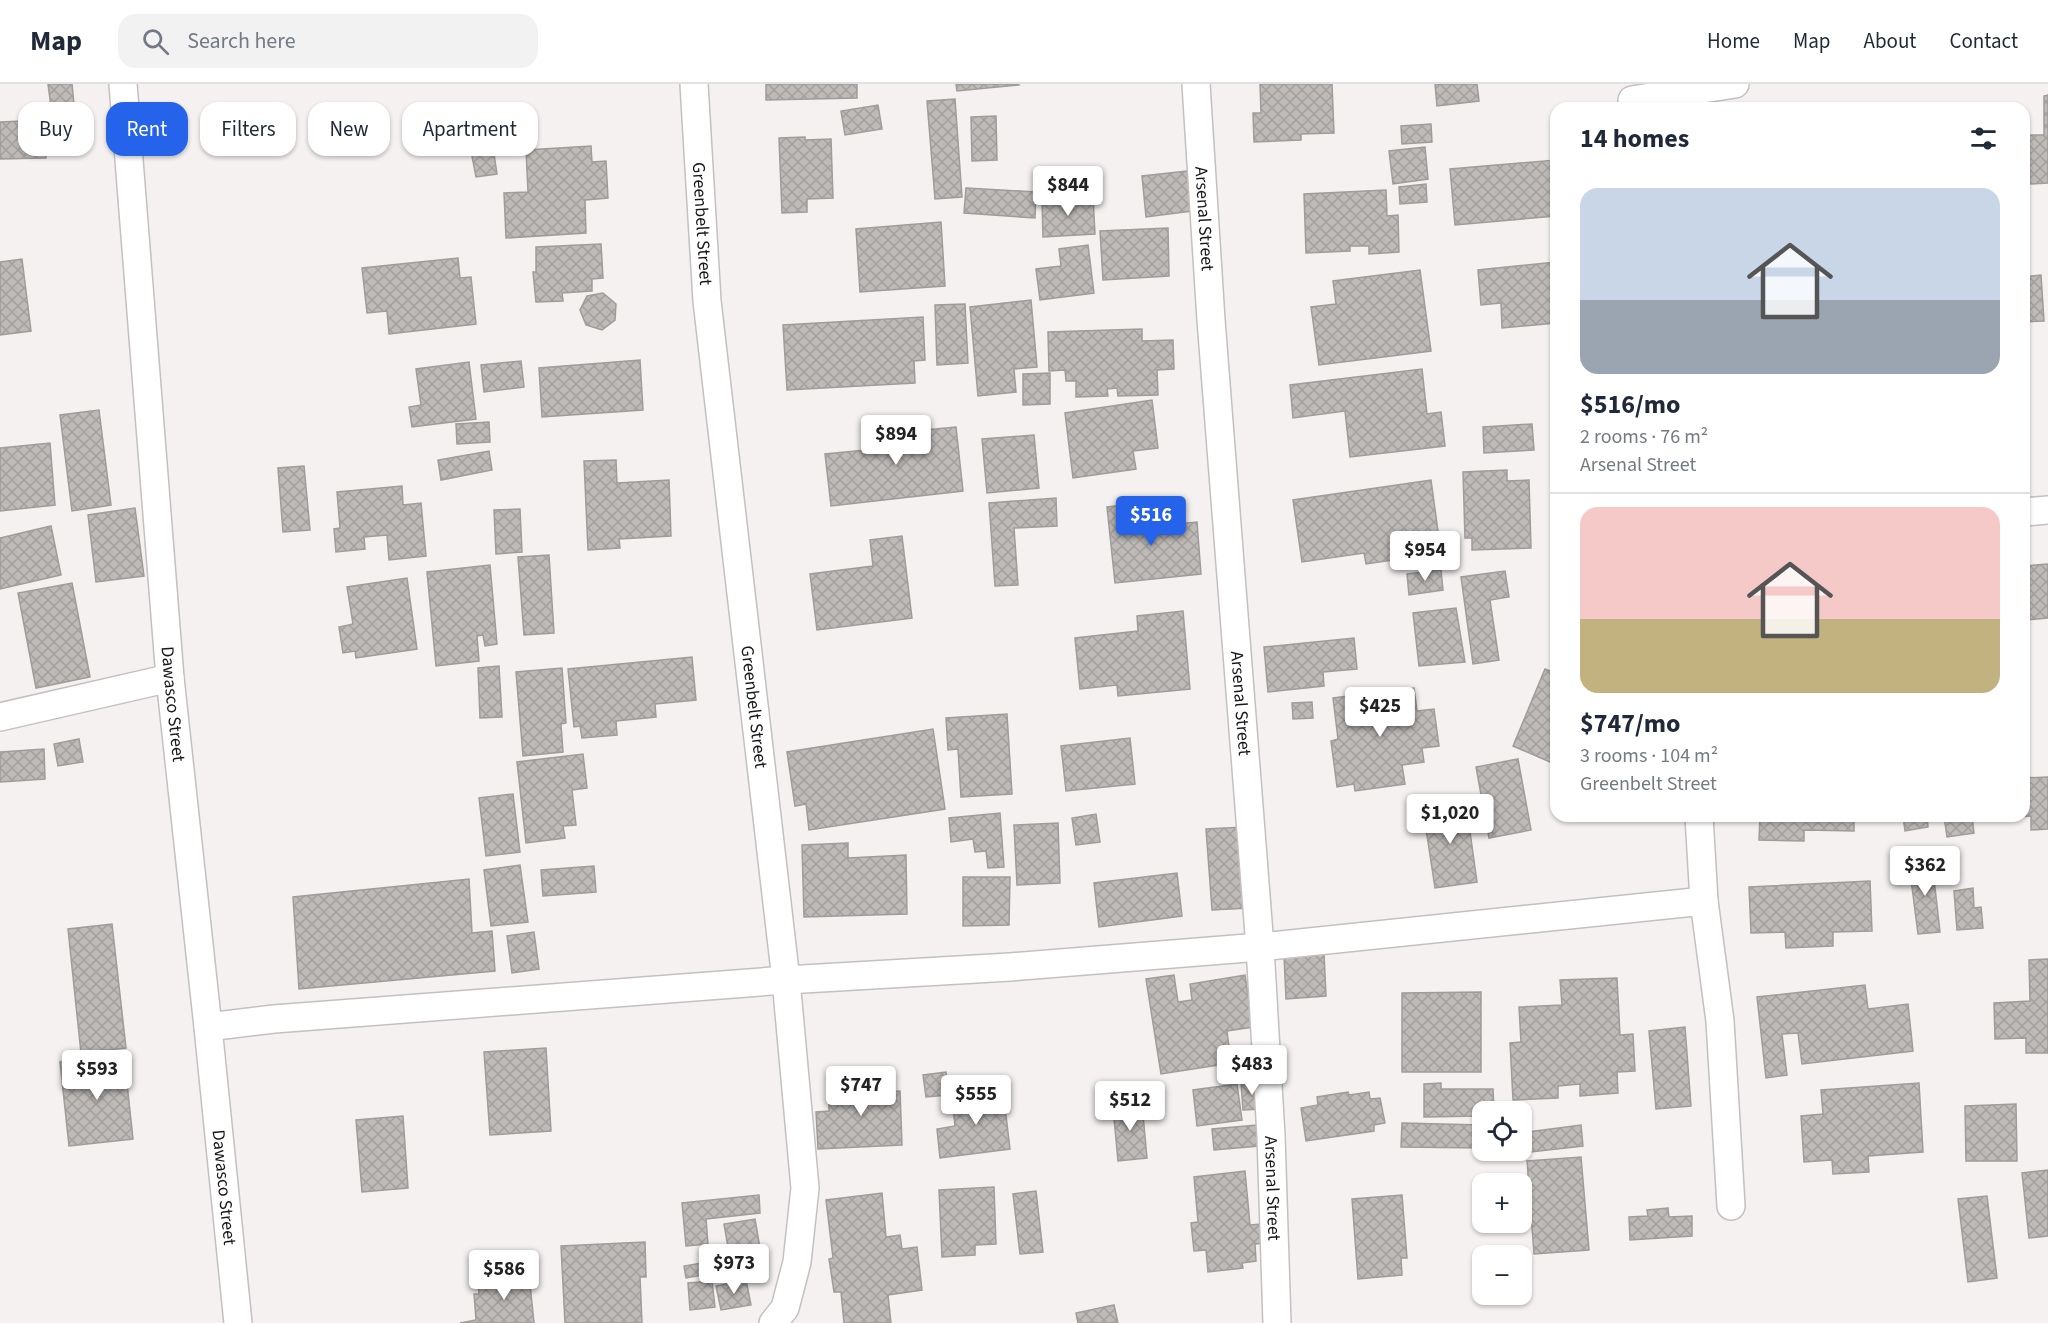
<!DOCTYPE html>
<meta charset="utf-8">
<style>
body{margin:0;font-family:"Source Sans 3",sans-serif;background:#f2f2f3;color:#1f2937;height:100vh;display:flex;flex-direction:column;font-size:22px;white-space:nowrap}
*{box-sizing:border-box;margin:0}
p{font-size:20px;color:#747a83}
.icon{flex:none;width:33px;height:33px;fill:none;stroke:currentColor;stroke-width:2;stroke-linecap:round;stroke-linejoin:round}
.map{position:relative;flex:1;overflow:hidden}
.side{position:absolute;left:1550px;top:18px;width:480px;height:720px;display:flex;flex-direction:column;background:#fff;border-radius:18px;box-shadow:0 2px 4px #0004}
.side>*{flex:none}
.top-card{position:absolute;left:18px;top:18px;width:570px;height:54px;display:flex;gap:12px}
.tools{position:absolute;left:1472px;top:1017px;display:grid;gap:12px}
.tools a{display:grid;place-items:center;width:60px;height:60px;border-radius:12px;background:#fff;box-shadow:0 2px 4px #0004;font-size:30px}
.price{position:absolute;translate:-50% -51px;padding:0 14px;border-radius:6px;background:#fff;color:#222;font-size:20px;line-height:39px;filter:drop-shadow(0 2px 3px #0008)}
.price::after{content:'';position:absolute;left:50%;top:36px;width:18px;height:14px;margin-left:-9px;background:inherit;clip-path:polygon(0 0,100% 0,50% 100%)}
.price.selected{background:#2563eb;color:#fff}
ul{padding:0;list-style:none}
li{display:grid;align-content:center;gap:12px;height:318px;padding:0 30px}
li+li{border-top:2px solid #e0e1e3}
li span{display:grid;place-items:center;height:186px;border-radius:18px;color:#555}
li>.icon{margin-inline-start:auto}
span .icon{width:108px;height:108px;fill:#fffc;stroke-width:1}
li b{font-size:26px}
h2{display:flex;justify-content:space-between;align-items:center;height:72px;padding:0 30px;font-size:26px}
.pill{padding:0 21px;border-radius:18px;background:#fff;box-shadow:0 2px 4px #0004;font-size:21px;line-height:54px}
.pill.selected{background:#2563eb;color:#fff}
header{display:flex;align-items:center;gap:36px;box-sizing:border-box;height:84px;padding:0 30px;background:#fff;border-bottom:2px solid #e0e1e3}
header strong{font-size:28px}
nav{display:flex;gap:33px;margin-inline-start:auto;font-size:21px}
.search{width:420px;height:54px;background:#f2f2f3;display:flex;align-items:center;gap:15px;box-sizing:border-box;padding:0 21px;border-radius:18px;color:#747a83;font-size:22px}
.map>svg:first-child{display:block}
</style>
<header>
<strong>Map</strong>
<div class="search"><svg class="icon" aria-label="search" viewBox="0 0 24 24"><circle cx="10" cy="10" r="6"/><path d="M15 15l6 6"/></svg>Search here</div>
<nav><a>Home</a><a>Map</a><a>About</a><a>Contact</a></nav>
</header>
<div class="map">
<svg width="2048" height="1239" viewBox="0 0 2048 1239">
<defs>
<pattern id="building-cross-hatch" width="8" height="8" patternUnits="userSpaceOnUse" patternTransform="scale(1.5)"><rect width="8" height="8" fill="#bdbab8"/><path d="M0 0l8 8M0 8l8-8" fill="none" stroke="#a29f9d"/></pattern>
</defs>
<rect width="100%" height="100%" fill="#f5f1f1"/>
<g fill="url(#building-cross-hatch)" stroke="#9f9c9a" stroke-width="1.5">
<polygon points="48,0 72,0 74,20 51,23"/>
<polygon points="766,0 857,0 857,14 766,16"/>
<polygon points="956,0 1018,0 1019,1 957,7"/>
<polygon points="1260,0 1332,0 1334,49 1301,50 1301,56 1254,58 1253,29 1261,29"/>
<polygon points="1435,0 1477,0 1479,17 1437,22"/>
<polygon points="2048,11 2048,99 2030,100 2029,51 2044,51 2044,12"/>
<polygon points="955,15 962,113 935,115 927,17"/>
<polygon points="878,21 882,45 845,51 841,27"/>
<polygon points="75,29 81,65 55,69 49,33"/>
<polygon points="996,32 997,76 972,77 971,33"/>
<polygon points="44,36 46,74 0,75 0,38"/>
<polygon points="1431,40 1432,58 1402,60 1401,42"/>
<polygon points="805,53 805,56 831,55 833,114 807,115 807,128 782,129 779,54"/>
<polygon points="591,62 592,78 606,77 608,114 585,116 586,149 506,154 504,109 528,108 526,66"/>
<polygon points="493,63 497,90 476,93 471,67"/>
<polygon points="1425,63 1428,95 1393,100 1389,67"/>
<polygon points="1556,76 1556,132 1455,141 1450,85"/>
<polygon points="1187,87 1192,127 1146,133 1142,92"/>
<polygon points="1426,100 1427,118 1400,120 1399,103"/>
<polygon points="966,104 1036,108 1035,134 964,129"/>
<polygon points="1386,106 1387,132 1398,131 1399,168 1369,170 1369,162 1350,162 1350,167 1306,169 1304,110"/>
<polygon points="1093,113 1095,150 1043,153 1042,116"/>
<polygon points="941,138 945,202 860,208 856,145"/>
<polygon points="1168,144 1169,192 1103,196 1100,147"/>
<polygon points="2029,152 2029,177 2024,177 2024,153"/>
<polygon points="601,160 603,194 592,195 592,207 562,209 563,217 536,218 533,188 536,188 536,163"/>
<polygon points="1088,161 1094,209 1040,216 1036,185 1061,182 1059,165"/>
<polygon points="458,174 460,194 471,193 476,240 389,250 387,227 367,229 362,184"/>
<polygon points="22,175 31,247 0,251 0,178"/>
<polygon points="1556,178 1556,239 1502,244 1501,219 1481,221 1478,186"/>
<polygon points="1420,186 1431,267 1319,281 1311,223 1336,220 1333,197"/>
<polygon points="2041,191 2044,237 2024,238 2024,193"/>
<polygon points="603,209 616,220 615,236 602,246 586,241 580,226 587,212"/>
<polygon points="1031,216 1037,283 1014,285 1016,308 978,312 970,223"/>
<polygon points="965,220 968,279 937,281 935,221"/>
<polygon points="923,233 925,276 914,277 915,299 787,306 783,241"/>
<polygon points="1142,245 1142,257 1173,256 1174,285 1157,286 1158,311 1118,312 1117,304 1107,305 1108,312 1076,313 1076,297 1066,297 1065,286 1049,287 1048,248"/>
<polygon points="640,276 643,326 542,333 539,284"/>
<polygon points="521,277 524,303 484,308 481,281"/>
<polygon points="469,278 476,335 412,343 409,323 421,321 416,285"/>
<polygon points="1422,285 1427,330 1441,328 1445,362 1350,373 1345,327 1293,334 1290,301"/>
<polygon points="1050,289 1050,320 1023,321 1023,290"/>
<polygon points="1152,316 1158,364 1133,367 1136,385 1073,394 1065,329"/>
<polygon points="99,326 111,421 72,427 60,331"/>
<polygon points="489,338 490,358 457,360 456,340"/>
<polygon points="924,339 924,346 956,343 963,407 831,422 825,370 866,366 864,346"/>
<polygon points="1532,340 1534,366 1484,369 1483,343"/>
<polygon points="1034,351 1039,404 987,409 982,355"/>
<polygon points="50,359 55,421 0,427 0,364"/>
<polygon points="489,367 492,386 441,396 438,376"/>
<polygon points="616,376 617,399 669,396 671,452 619,455 620,464 588,466 584,377"/>
<polygon points="304,382 310,446 283,448 278,384"/>
<polygon points="1507,386 1507,397 1529,396 1531,464 1472,466 1472,454 1465,454 1463,388"/>
<polygon points="1431,396 1441,469 1366,480 1364,469 1302,478 1293,416"/>
<polygon points="402,402 403,421 421,419 426,472 389,476 387,451 364,453 365,465 336,468 334,445 340,444 337,408"/>
<polygon points="1056,414 1057,442 1014,444 1018,501 995,502 989,419"/>
<polygon points="1142,419 1145,443 1197,438 1201,490 1115,499 1107,423"/>
<polygon points="135,424 144,492 96,498 88,431"/>
<polygon points="520,425 522,468 496,470 494,426"/>
<polygon points="51,442 61,491 0,505 0,454"/>
<polygon points="902,452 912,534 817,546 810,490 873,482 870,456"/>
<polygon points="549,471 554,549 524,551 518,473"/>
<polygon points="2048,480 2048,534 2027,536 2024,482"/>
<polygon points="490,481 497,560 485,562 483,551 477,552 479,577 436,582 427,488"/>
<polygon points="1441,486 1443,506 1409,511 1407,490"/>
<polygon points="1505,487 1509,513 1490,516 1499,576 1473,580 1461,493"/>
<polygon points="407,494 417,565 356,574 355,567 343,569 339,543 353,540 347,503"/>
<polygon points="72,499 90,593 36,604 18,509"/>
<polygon points="1456,524 1465,578 1419,582 1413,529"/>
<polygon points="1183,527 1190,605 1118,612 1117,601 1080,605 1075,554 1138,547 1137,532"/>
<polygon points="1354,554 1357,585 1323,588 1324,602 1268,608 1264,563"/>
<polygon points="692,573 696,616 655,620 656,633 616,637 617,651 582,654 580,642 574,643 568,585"/>
<polygon points="499,582 502,633 480,634 478,584"/>
<polygon points="562,584 566,639 561,640 563,668 523,672 516,588"/>
<polygon points="1545,585 1556,589 1556,664 1550,678 1513,662"/>
<polygon points="1414,604 1417,627 1434,625 1439,662 1422,664 1424,678 1402,681 1405,700 1355,707 1354,700 1337,703 1331,657 1338,655 1333,614"/>
<polygon points="1312,618 1313,634 1293,635 1292,619"/>
<polygon points="1007,630 1012,710 961,713 958,665 948,666 946,634"/>
<polygon points="933,645 945,725 809,746 806,720 795,722 787,668"/>
<polygon points="1130,654 1135,700 1066,707 1061,662"/>
<polygon points="79,655 83,678 58,682 54,660"/>
<polygon points="44,665 45,695 0,698 0,668"/>
<polygon points="583,670 587,704 572,706 576,741 563,742 565,754 526,759 517,678"/>
<polygon points="1518,675 1531,746 1489,754 1476,683"/>
<polygon points="2048,693 2048,745 2031,746 2031,732 2017,733 2024,732 2024,694"/>
<polygon points="513,710 520,768 486,772 479,714"/>
<polygon points="1466,719 1477,798 1435,804 1423,725"/>
<polygon points="1000,729 1004,783 988,784 986,767 975,768 973,755 951,758 949,734"/>
<polygon points="1096,730 1100,758 1076,761 1072,734"/>
<polygon points="1760,732 1854,732 1854,747 1804,746 1804,757 1759,756"/>
<polygon points="1903,732 1927,732 1928,743 1905,747"/>
<polygon points="1944,732 1972,732 1974,749 1947,753"/>
<polygon points="1058,739 1060,799 1017,801 1014,741"/>
<polygon points="1244,743 1249,824 1212,826 1206,745"/>
<polygon points="848,759 848,774 906,771 907,830 804,833 802,761"/>
<polygon points="1932,777 1940,848 1918,850 1909,780"/>
<polygon points="520,781 528,838 491,842 484,786"/>
<polygon points="594,782 596,808 543,812 541,786"/>
<polygon points="1177,789 1182,832 1099,843 1094,799"/>
<polygon points="963,793 1010,793 1009,841 963,842"/>
<polygon points="469,795 472,849 492,847 495,887 299,905 293,813"/>
<polygon points="1870,797 1872,847 1833,848 1833,862 1786,864 1785,848 1751,849 1749,803"/>
<polygon points="1973,804 1974,824 1981,823 1983,844 1957,846 1954,807"/>
<polygon points="112,840 126,964 81,969 68,845"/>
<polygon points="534,848 539,885 512,889 507,852"/>
<polygon points="1324,869 1326,912 1286,915 1284,872"/>
<polygon points="2048,875 2048,969 2026,969 2026,954 1995,955 1994,919 2030,917 2029,876"/>
<polygon points="1174,891 1178,918 1192,916 1190,900 1245,891 1253,943 1227,947 1231,979 1161,990 1146,895"/>
<polygon points="1617,894 1620,951 1633,950 1635,987 1617,988 1618,1009 1580,1012 1580,1000 1558,1002 1558,1014 1513,1016 1510,959 1521,958 1519,923 1562,921 1560,896"/>
<polygon points="1865,901 1868,925 1908,920 1913,967 1802,980 1798,949 1782,950 1787,991 1766,994 1757,913"/>
<polygon points="1481,908 1481,988 1402,988 1402,909"/>
<polygon points="1685,943 1691,1022 1656,1025 1649,947"/>
<polygon points="546,964 551,1047 490,1051 484,968"/>
<polygon points="124,971 133,1055 69,1062 60,978"/>
<polygon points="946,988 948,1011 926,1013 923,991"/>
<polygon points="881,993 882,1008 900,1007 902,1061 818,1065 816,1028 829,1027 829,1011 842,1010 841,996"/>
<polygon points="1260,998 1262,1025 1243,1026 1241,999"/>
<polygon points="1441,999 1441,1005 1493,1005 1494,1028 1482,1028 1482,1032 1424,1033 1424,1000"/>
<polygon points="1919,999 1923,1068 1868,1072 1869,1088 1833,1090 1832,1076 1804,1078 1801,1032 1823,1030 1821,1006"/>
<polygon points="1237,1000 1242,1036 1197,1042 1193,1006"/>
<polygon points="1003,1006 1010,1065 940,1074 937,1045 955,1042 952,1013"/>
<polygon points="1348,1008 1349,1011 1369,1008 1370,1015 1380,1014 1385,1039 1374,1041 1374,1047 1306,1057 1301,1024 1318,1021 1317,1013"/>
<polygon points="1142,1020 1147,1074 1118,1077 1113,1023"/>
<polygon points="2016,1020 2017,1077 1966,1077 1965,1022"/>
<polygon points="403,1032 408,1104 362,1108 356,1036"/>
<polygon points="1402,1039 1482,1041 1482,1064 1401,1063"/>
<polygon points="1257,1041 1259,1062 1214,1066 1212,1045"/>
<polygon points="1581,1041 1583,1062 1531,1068 1528,1048"/>
<polygon points="1581,1073 1589,1166 1534,1170 1527,1077"/>
<polygon points="2048,1086 2048,1152 2029,1154 2022,1089"/>
<polygon points="1245,1087 1250,1141 1261,1140 1263,1159 1255,1160 1256,1177 1242,1179 1243,1184 1208,1188 1206,1166 1194,1167 1191,1139 1198,1138 1194,1093"/>
<polygon points="994,1103 996,1160 975,1161 975,1171 942,1173 939,1106"/>
<polygon points="1036,1107 1043,1168 1020,1170 1013,1110"/>
<polygon points="882,1109 886,1153 900,1151 902,1165 917,1163 922,1206 888,1211 891,1239 844,1239 841,1208 834,1208 829,1175 833,1174 826,1116"/>
<polygon points="759,1111 760,1129 706,1135 708,1160 686,1162 682,1119"/>
<polygon points="1402,1111 1407,1174 1401,1174 1402,1191 1358,1195 1352,1115"/>
<polygon points="1987,1112 1997,1194 1968,1198 1958,1115"/>
<polygon points="1668,1124 1669,1133 1692,1132 1692,1152 1630,1156 1629,1133 1648,1132 1647,1126"/>
<polygon points="755,1135 760,1164 729,1169 724,1140"/>
<polygon points="645,1158 646,1193 640,1193 642,1239 565,1239 561,1162"/>
<polygon points="759,1166 761,1181 686,1194 684,1182 731,1174 731,1170"/>
<polygon points="529,1190 534,1239 460,1239 476,1236 474,1210 479,1210 478,1195"/>
<polygon points="746,1196 751,1221 721,1226 716,1202"/>
<polygon points="712,1197 715,1223 690,1226 688,1199"/>
<polygon points="1114,1221 1118,1239 1078,1239 1076,1229"/>
</g>
<g fill="none" stroke-linecap="round" stroke-linejoin="round">
<defs>
<g id="minor">
<path id="s1" d="M123 0 170 594 208 943 238 1239"/>
<path id="s2" d="M694 0 707 217 786 896 805 1104 797 1178 785 1224 773 1239"/>
<path id="s3" d="M1196 0 1211 236 1260 863 1271 1052 1277 1239"/>
<polyline points="1632,16 1735,0"/>
<polyline points="2024,428 2048,426"/>
<polyline points="0,633 170,594"/>
<polyline points="1699,732 1704,817 1720,937 1731,1122"/>
<polyline points="208,943 274,935 786,896 1010,883 1260,863 1704,817"/>
</g>
</defs>
<use href="#minor" stroke="#c4c0bf" stroke-width="30"/>
<use href="#minor" stroke="#fff" stroke-width="27"/>
</g>
<g text-anchor="middle" dominant-baseline="central" stroke-width="5" stroke-linejoin="round" paint-order="stroke">
<g font-size="18" fill="#191717" stroke="#fff">
<text stroke="none"><textPath href="#s3" startOffset="135">Arsenal Street</textPath></text>
<text stroke="none"><textPath href="#s2" startOffset="140">Greenbelt Street</textPath></text>
<text stroke="none"><textPath href="#s3" startOffset="621">Arsenal Street</textPath></text>
<text stroke="none"><textPath href="#s1" startOffset="622">Dawasco Street</textPath></text>
<text stroke="none"><textPath href="#s2" startOffset="626">Greenbelt Street</textPath></text>
<text stroke="none"><textPath href="#s1" startOffset="1108">Dawasco Street</textPath></text>
<text stroke="none"><textPath href="#s3" startOffset="1107">Arsenal Street</textPath></text>
</g>
</g>
</svg>
<div class="tools">
<a><svg class="icon" aria-label="locate" viewBox="0 0 24 24"><circle cx="12" cy="12" r="6"/><path d="M12 2v4M12 18v4M2 12h4M18 12h4"/></svg></a>
<a>+</a>
<a>−</a>
</div>
<b class="price" style="left:1068px;top:133px">$844</b>
<b class="price" style="left:896px;top:382px">$894</b>
<b class="price selected" style="left:1151px;top:463px">$516</b>
<b class="price" style="left:1425px;top:498px">$954</b>
<b class="price" style="left:1380px;top:654px">$425</b>
<b class="price" style="left:1450px;top:761px">$1,020</b>
<b class="price" style="left:1925px;top:813px">$362</b>
<b class="price" style="left:1252px;top:1012px">$483</b>
<b class="price" style="left:97px;top:1017px">$593</b>
<b class="price" style="left:861px;top:1033px">$747</b>
<b class="price" style="left:976px;top:1042px">$555</b>
<b class="price" style="left:1130px;top:1048px">$512</b>
<b class="price" style="left:734px;top:1211px">$973</b>
<b class="price" style="left:504px;top:1217px">$586</b>
<div class="top-card">
<a class="pill">Buy</a>
<a class="pill selected">Rent</a>
<a class="pill">Filters</a>
<a class="pill">New</a>
<a class="pill">Apartment</a>
</div>
<section class="side">
<h2>14 homes<svg class="icon" aria-label="filters" viewBox="0 0 24 24"><path d="M4 7h16M4 17h16"/><circle cx="9" cy="7" r="2"/><circle cx="15" cy="17" r="2"/></svg></h2>
<ul>
<li><span style="background:linear-gradient(#c9d6e8 60%,#9aa5b1 0)"><svg class="icon" aria-label="home" viewBox="0 0 24 24"><path d="M3 11l9-7 9 7M6 9v11h12V9"/></svg></span><div><b>$516/mo</b><p>2 rooms · 76 m²</p><p>Arsenal Street</p></div></li>
<li><span style="background:linear-gradient(#f6c9c9 60%,#c2b280 0)"><svg class="icon" aria-label="home" viewBox="0 0 24 24"><path d="M3 11l9-7 9 7M6 9v11h12V9"/></svg></span><div><b>$747/mo</b><p>3 rooms · 104 m²</p><p>Greenbelt Street</p></div></li>
</ul>
</section>
</div>
